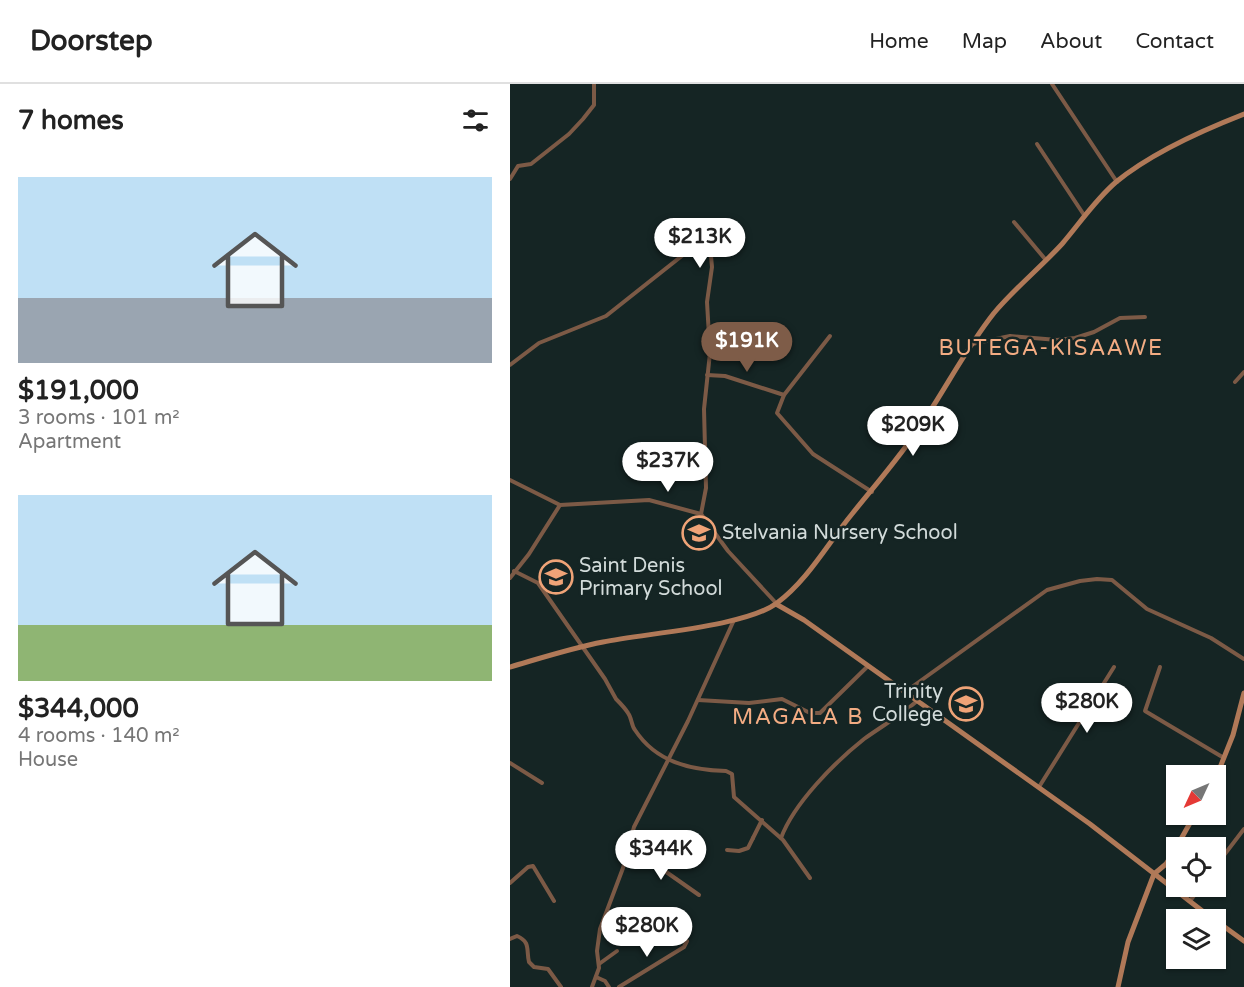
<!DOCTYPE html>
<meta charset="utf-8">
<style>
body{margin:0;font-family:"Varela Round",sans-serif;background:#f2f2f2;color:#222;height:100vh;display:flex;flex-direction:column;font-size:22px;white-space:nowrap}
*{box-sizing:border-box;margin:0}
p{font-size:20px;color:#767676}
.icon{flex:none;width:33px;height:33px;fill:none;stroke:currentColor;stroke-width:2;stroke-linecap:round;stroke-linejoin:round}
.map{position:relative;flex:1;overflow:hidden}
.drawer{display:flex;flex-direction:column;background:#fff;width:510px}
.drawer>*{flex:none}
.needle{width:39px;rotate:226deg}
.fabs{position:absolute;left:656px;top:681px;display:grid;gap:12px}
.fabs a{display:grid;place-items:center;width:60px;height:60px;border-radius:0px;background:#fff;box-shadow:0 2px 4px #0004;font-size:30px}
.price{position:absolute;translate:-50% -51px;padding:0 14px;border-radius:21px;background:#fff;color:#222;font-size:20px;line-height:39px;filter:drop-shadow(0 2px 3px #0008)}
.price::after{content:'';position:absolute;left:50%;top:36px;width:18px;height:14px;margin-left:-9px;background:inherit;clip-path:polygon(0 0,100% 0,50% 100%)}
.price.active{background:#7e5c48;color:#fff}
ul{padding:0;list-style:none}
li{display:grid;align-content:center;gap:12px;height:318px;padding:0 18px}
li span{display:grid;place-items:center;height:186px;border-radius:0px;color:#555}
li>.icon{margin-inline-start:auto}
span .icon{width:108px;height:108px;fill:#fffc;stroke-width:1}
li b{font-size:26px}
h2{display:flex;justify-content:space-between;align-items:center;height:72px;padding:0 18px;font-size:26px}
header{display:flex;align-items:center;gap:36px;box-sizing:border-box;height:84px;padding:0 30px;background:#fff;border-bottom:2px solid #e0e0e0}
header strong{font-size:28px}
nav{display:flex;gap:33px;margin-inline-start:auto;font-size:21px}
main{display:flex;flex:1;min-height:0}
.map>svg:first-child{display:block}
</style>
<header>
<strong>Doorstep</strong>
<nav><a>Home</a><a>Map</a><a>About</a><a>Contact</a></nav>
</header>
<main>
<section class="drawer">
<h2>7 homes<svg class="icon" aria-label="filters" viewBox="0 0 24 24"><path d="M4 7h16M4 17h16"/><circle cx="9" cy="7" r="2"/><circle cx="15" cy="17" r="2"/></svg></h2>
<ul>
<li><span style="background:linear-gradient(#bfe0f5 65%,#9aa5b1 0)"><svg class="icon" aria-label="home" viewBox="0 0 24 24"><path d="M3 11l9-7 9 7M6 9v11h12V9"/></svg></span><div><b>$191,000</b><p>3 rooms · 101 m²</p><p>Apartment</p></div></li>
<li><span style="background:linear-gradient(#bfe0f5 70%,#8fb573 0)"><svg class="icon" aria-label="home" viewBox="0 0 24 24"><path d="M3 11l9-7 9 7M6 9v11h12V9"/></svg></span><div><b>$344,000</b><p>4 rooms · 140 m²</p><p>House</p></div></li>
</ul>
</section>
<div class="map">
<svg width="734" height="903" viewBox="0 0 734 903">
<rect width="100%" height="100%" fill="#152524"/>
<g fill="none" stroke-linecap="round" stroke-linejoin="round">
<g stroke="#7c5a46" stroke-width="4">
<polyline points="542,0 607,98"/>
<polyline points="527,60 574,131"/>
<polyline points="0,95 8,82 21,80 59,50 73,35 84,21 84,0"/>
<polyline points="504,138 535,175"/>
<polyline points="320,252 274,311 267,329 303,370 362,408"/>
<polyline points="462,260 500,252 547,256 565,254 584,248 610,234 635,233"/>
<polyline points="0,281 29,259 96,232 178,167 200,161 202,183 197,218 200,269 194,325 196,404 191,430"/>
<polyline points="197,291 215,292 274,311"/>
<polyline points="725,298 734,288"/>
<polyline points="0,396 50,421 139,416 191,430 218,467 266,519"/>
<path d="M4 487 28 499 95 595 106 615C110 619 115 624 118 629 122 634 121 641 125 646 146 678 180 686 216 687L222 690 224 713 273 756 300 794"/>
<polyline points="0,494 19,470 50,421"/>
<polyline points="650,583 635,627 714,674"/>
<polyline points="395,608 537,506 570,497 587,495 602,496 637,525 701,554 734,575"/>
<polyline points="188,616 239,619 272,615 300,629 310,629 358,582"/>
<polyline points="0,679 32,699"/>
<polyline points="529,703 604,583"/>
<polyline points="243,754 252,736"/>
<path d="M271 754C284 719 325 678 354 655 372 642 390 632 407 617"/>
<polyline points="217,766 229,767 238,764 243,754"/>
<polyline points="118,767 142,778 189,811"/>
<polyline points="705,783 734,745"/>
<polyline points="0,799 18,783 23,782 44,817"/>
<polyline points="680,817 691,802"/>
<path d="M0 855 7 852C21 858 16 866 19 878L24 883 38 885 51 903"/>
<polyline points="89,880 107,867"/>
<polyline points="86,893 95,897 99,903"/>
<polyline points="82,903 89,884 87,867 90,845 113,784 124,743 178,637 224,536"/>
<polyline points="109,903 174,863 177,857"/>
</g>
<g stroke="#b07958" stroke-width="5">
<polyline points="266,520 294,536 580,740 704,836"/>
<path d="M0 583C31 574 62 564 93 558 136 549 235 543 267 519 298 496 318 459 342 430 362 405 383 381 402 354 431 314 453 268 484 229 505 204 530 184 552 160 570 139 585 116 606 98 640 70 693 46 734 30"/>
<polyline points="705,696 723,651 734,609"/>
<polyline points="666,764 685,730"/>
<polyline points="705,836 734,857"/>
<polyline points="608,903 618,858 644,790 656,780 666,764"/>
</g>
</g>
<defs>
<symbol id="school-ring" viewBox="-11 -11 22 22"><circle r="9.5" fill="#152524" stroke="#efa377" stroke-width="1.5"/><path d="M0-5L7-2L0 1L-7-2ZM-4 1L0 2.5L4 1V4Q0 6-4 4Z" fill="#efa377"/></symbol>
</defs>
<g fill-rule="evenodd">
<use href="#school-ring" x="170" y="430" width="38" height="38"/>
<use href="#school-ring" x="27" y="474" width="38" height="38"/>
<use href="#school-ring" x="437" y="601" width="38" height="38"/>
</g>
<g text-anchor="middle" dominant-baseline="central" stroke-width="5" stroke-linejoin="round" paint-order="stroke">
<g font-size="20" fill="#d2dbda" stroke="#152524" text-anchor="start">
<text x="212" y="449">Stelvania Nursery School</text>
<text x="69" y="482">Saint Denis<tspan x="69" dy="23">Primary School</tspan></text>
<text x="433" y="608" text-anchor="end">Trinity<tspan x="433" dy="23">College</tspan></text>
</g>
<g font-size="22" letter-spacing="1.5" fill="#f3ac83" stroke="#152524">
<text x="541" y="264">BUTEGA-KISAAWE</text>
<text x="288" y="633">MAGALA B</text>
</g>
</g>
</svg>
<div class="fabs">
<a><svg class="needle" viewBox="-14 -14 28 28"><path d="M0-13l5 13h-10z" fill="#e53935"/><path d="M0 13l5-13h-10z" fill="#767676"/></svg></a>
<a><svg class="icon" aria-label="locate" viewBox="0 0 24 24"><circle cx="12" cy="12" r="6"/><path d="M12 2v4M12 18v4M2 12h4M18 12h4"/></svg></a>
<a><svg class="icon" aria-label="layers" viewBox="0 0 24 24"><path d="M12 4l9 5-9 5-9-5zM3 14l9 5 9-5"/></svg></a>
</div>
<b class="price" style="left:190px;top:185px">$213K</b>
<b class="price active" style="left:237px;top:289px">$191K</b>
<b class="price" style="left:403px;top:373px">$209K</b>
<b class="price" style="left:158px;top:409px">$237K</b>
<b class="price" style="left:577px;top:650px">$280K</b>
<b class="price" style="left:151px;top:797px">$344K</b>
<b class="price" style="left:137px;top:874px">$280K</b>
</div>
</main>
